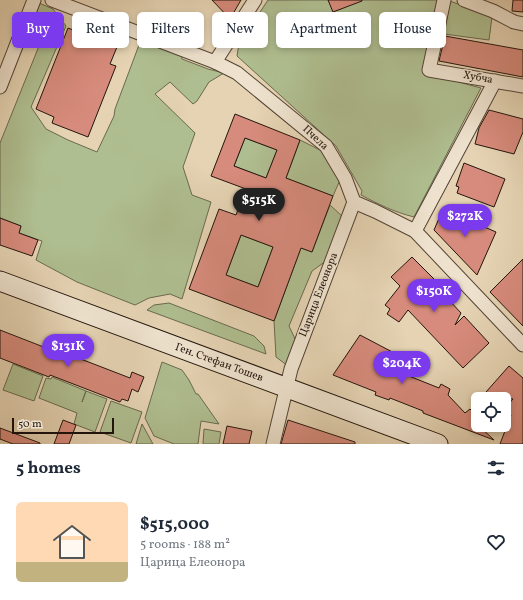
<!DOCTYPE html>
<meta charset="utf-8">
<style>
body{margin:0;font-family:Vollkorn,serif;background:#f6f6f7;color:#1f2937;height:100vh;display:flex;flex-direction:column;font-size:15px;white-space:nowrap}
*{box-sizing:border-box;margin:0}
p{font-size:13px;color:#747a83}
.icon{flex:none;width:22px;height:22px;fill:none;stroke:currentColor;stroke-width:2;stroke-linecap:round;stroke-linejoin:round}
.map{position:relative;height:444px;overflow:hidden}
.drawer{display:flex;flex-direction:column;background:#fff;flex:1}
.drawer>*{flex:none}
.top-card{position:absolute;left:12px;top:12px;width:499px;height:36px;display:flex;gap:8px}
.tools{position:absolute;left:471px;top:392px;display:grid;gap:8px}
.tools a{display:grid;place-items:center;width:40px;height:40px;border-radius:6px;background:#fff;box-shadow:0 2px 6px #0003;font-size:20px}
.scale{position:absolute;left:12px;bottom:10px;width:102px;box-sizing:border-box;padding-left:4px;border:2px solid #23150c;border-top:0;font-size:11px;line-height:14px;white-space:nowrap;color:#23150c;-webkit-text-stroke:3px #eee2ce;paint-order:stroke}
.price{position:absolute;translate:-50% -34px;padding:0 9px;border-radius:14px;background:#7c3aed;color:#fff;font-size:13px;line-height:26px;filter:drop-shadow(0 1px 2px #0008)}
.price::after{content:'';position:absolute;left:50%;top:24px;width:12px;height:9px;margin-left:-6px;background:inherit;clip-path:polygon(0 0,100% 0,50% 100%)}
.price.active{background:#222;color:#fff}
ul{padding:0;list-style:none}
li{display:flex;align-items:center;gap:12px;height:100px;padding:0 16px}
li+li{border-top:1px solid #e0e1e3}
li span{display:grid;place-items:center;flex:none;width:112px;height:80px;border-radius:6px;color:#555}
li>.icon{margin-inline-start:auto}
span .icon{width:48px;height:48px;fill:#fffc;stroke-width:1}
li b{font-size:17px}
h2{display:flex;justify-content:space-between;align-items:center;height:48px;padding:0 16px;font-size:17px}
.chip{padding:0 14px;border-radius:6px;background:#fff;box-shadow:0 2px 6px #0003;font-size:14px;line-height:36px}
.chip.active{background:#7c3aed;color:#fff}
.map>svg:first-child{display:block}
</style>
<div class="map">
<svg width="523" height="444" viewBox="0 0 523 444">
<rect width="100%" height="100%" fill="#e5d3b3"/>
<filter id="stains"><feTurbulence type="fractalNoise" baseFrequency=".005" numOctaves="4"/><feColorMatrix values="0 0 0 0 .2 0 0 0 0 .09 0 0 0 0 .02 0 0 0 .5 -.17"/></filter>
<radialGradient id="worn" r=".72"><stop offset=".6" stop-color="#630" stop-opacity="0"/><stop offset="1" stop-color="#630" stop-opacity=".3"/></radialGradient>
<g fill="#afbe90" stroke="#696a4e">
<path d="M268 0H440L435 21 417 18 414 31 432 35 425 73 481 88 414 217C394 212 378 204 361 195L362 191 336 146 237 56 239 44Z"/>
<polygon points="450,1 492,17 489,40 444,34"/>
<polygon points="39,3 53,9 66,26 31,107 46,129 68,140 97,152 114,116 115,109 142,37 181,54 182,59 208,69 224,73 209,82 197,101 193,104 170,82 155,94 195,133 183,167 192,195 211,202 182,299 170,294 149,298 135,305 77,282 36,260 42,241 19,233 21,226 0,218 0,143 45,31 29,24"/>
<polygon points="245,138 277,150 266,178 234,166"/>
<polygon points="300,140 324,152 340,180 333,196 286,178"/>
<polygon points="330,205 343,217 326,261 312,271 289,326 296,341 288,366 276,357 274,321 301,248 312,252"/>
<polygon points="241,235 273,247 258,287 226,275"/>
<polygon points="169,303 254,336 264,346 266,354 147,310 154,305"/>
<polygon points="162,362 182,370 189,380 196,394 198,394 219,424 201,421 198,444 174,444 154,436 145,418"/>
<polygon points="13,364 43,376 34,401 3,390"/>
<polygon points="52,377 86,391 82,402 86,391 107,399 95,432 74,424 77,413 39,398 46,378 51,379"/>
<polygon points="111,401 142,412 131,443 100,432"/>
<polygon points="142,424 153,444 136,444"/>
<polygon points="204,429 221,432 219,444 203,444"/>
</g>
<g fill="#d78b7c" stroke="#23150c" fill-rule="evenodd">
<polygon points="212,0 241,0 230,19"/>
<polygon points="328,0 362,0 362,1 333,12"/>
<polygon points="513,0 523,0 523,12 512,11"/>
<polygon points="417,17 432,20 429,34 414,31"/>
<polygon points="68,28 117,47 110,64 116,66 88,137 52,123 54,117 36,109"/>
<polygon points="445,36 523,50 523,77 439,61"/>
<polygon points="489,110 523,119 523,132 514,154 475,144 479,128"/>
<path d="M235 114 300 140 286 178 333 196 312 252 301 248 274 321 189 289 219 209 236 215 246 189 211 176ZM245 138 277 150 266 178 234 166ZM241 235 273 247 258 287 226 275Z"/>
<polygon points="464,163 505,179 494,207 457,193 459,187 456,186"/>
<polygon points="443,209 496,232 477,275 434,230"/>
<polygon points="0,218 21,226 19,233 38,240 32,256 0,245"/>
<polygon points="412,257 440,285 437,287 461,313 455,325 464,316 489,343 463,368 408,310 399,322 387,314 390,309 385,305 400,286 391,277"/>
<polygon points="523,259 523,326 490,292"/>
<polygon points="0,330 59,353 60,351 130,378 132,372 144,377 138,392 132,389 128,401 122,399 120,402 50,375 49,377 0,358"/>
<polygon points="360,335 398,355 395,369 405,372 404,374 439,388 441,384 450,389 448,395 465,413 470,409 478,417 478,425 494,440 423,413 423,411 390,398 389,400 375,395 376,392 333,375"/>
<polygon points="509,366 523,378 523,444 500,444 511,415 504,409 513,399 493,399 486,392"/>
<polygon points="63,420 76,425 69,444 54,444"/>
<polygon points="288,420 355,442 355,444 281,444"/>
<polygon points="227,426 252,431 249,444 223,444"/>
<polygon points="0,428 40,443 40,444 13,444 0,439"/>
</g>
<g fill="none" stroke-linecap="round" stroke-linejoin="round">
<defs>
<g id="street">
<polyline points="52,0 215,62 237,73 326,146 345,178 354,202 375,211 415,231 523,345"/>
<polyline points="444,0 429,70 523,86"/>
<polyline points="464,0 493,11 514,22 523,24"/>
<polyline points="215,62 255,0"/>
<polyline points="0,87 34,0"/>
<polyline points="415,231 495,81"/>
<polyline points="273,444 291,369 354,202"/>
</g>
<polyline id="secondary" points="0,281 438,444"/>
</defs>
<use href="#street" stroke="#544436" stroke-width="15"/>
<use href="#secondary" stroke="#23150c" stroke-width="21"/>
<use href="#street" stroke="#eee2ce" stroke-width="13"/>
<use href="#secondary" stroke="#eee2ce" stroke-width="19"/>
</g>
<g text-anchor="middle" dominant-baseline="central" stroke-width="3" stroke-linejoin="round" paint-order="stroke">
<g font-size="11" fill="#23150c" stroke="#eee2ce">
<text transform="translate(478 78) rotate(10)">Хубча</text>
<text transform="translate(315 138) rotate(43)">Пчела</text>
<text transform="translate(319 295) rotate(-69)">Царица Елеонора</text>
<text transform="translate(219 363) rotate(20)">Ген. Стефан Тошев</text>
</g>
</g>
<rect width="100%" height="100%" filter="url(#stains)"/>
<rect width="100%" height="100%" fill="url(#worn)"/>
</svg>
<div class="tools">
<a><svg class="icon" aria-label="locate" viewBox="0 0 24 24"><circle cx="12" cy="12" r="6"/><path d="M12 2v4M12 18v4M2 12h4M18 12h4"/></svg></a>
</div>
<div class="scale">50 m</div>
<b class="price active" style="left:259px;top:222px">$515K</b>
<b class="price" style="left:465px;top:238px">$272K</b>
<b class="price" style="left:434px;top:313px">$150K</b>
<b class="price" style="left:68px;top:368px">$131K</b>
<b class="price" style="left:402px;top:385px">$204K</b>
<div class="top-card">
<a class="chip active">Buy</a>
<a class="chip">Rent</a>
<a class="chip">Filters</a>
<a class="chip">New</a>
<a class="chip">Apartment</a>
<a class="chip">House</a>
</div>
</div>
<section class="drawer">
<h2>5 homes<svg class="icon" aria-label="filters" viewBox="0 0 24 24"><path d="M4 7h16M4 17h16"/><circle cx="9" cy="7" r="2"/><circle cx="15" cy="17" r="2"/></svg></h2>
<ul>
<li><span style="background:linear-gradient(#ffd9b3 75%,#c2b280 0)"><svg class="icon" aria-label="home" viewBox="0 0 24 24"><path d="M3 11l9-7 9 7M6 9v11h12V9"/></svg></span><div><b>$515,000</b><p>5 rooms · 188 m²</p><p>Царица Елеонора</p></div><svg class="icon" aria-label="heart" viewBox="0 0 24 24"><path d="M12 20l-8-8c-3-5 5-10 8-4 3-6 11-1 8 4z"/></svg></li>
</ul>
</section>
